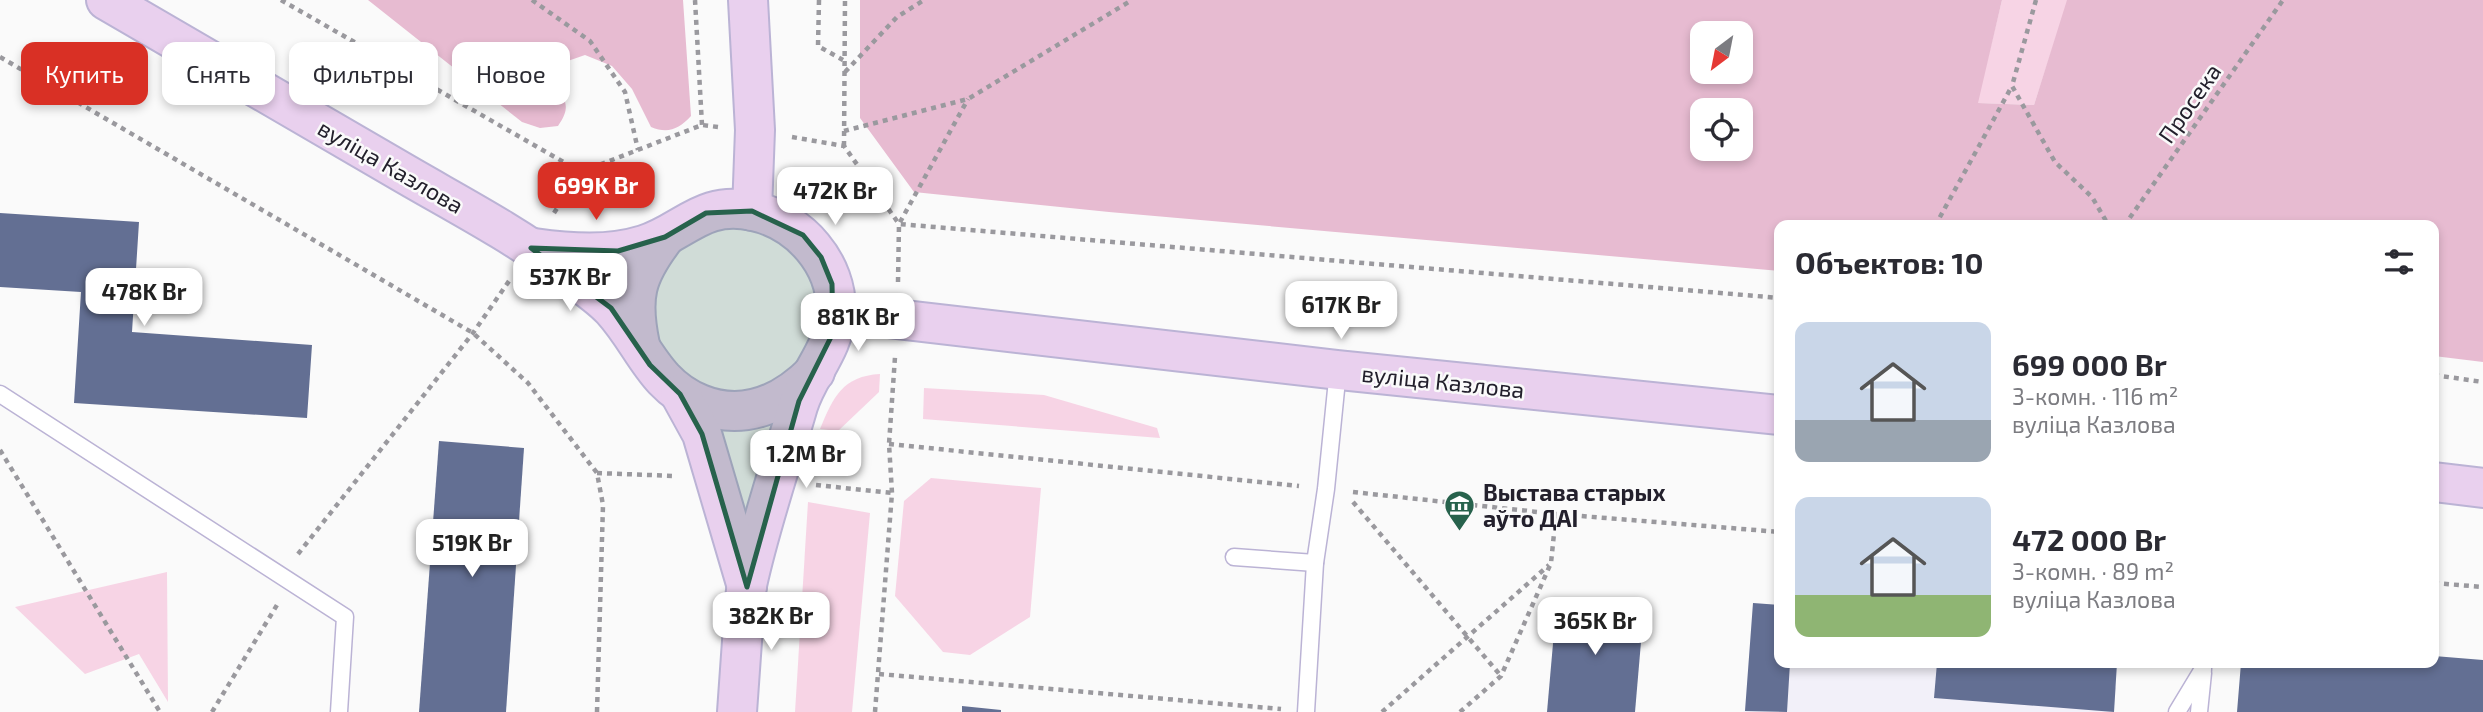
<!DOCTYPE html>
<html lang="ru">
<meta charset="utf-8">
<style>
body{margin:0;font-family:"Exo 2",sans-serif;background:#f7f7f7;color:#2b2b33;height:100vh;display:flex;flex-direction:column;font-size:26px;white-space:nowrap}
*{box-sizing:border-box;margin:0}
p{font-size:23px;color:#7c7c81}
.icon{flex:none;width:38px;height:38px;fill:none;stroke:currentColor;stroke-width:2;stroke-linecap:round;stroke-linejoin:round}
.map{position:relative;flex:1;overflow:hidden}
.panel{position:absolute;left:1774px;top:220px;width:665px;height:448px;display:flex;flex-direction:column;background:#fff;border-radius:14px;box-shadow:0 4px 10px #0003}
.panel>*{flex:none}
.hud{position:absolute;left:21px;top:42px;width:665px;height:63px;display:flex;gap:14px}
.needle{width:46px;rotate:212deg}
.fabs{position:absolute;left:1690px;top:21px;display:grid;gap:14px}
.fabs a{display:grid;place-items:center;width:63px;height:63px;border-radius:14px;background:#fff;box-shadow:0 4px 10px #0003;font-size:35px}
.price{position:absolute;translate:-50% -60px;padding:0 16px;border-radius:14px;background:#fff;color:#222;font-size:23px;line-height:46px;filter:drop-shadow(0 2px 4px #0008)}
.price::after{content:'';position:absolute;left:50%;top:42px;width:21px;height:16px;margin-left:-10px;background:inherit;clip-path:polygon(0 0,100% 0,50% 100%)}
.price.on{background:#d93025;color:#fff}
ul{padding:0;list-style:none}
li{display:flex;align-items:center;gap:21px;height:175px;padding:0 21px}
li span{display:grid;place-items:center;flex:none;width:196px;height:140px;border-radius:14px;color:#555}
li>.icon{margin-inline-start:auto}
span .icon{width:84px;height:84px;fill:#fffc;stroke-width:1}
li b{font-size:30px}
h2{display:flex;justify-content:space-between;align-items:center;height:84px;padding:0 21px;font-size:30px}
.chip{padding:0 24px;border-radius:14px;background:#fff;box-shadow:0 4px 10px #0003;font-size:24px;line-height:63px}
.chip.on{background:#d93025;color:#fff}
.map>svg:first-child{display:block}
</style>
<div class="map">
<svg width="2483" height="712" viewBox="0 0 2483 712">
<rect width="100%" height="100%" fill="#fafafa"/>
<polygon fill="#f2f0f9" points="1753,603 1780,605 1780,663 2117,663 2114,712 1743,712 1745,711"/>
<g fill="#f7d4e5">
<polygon points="2002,0 2068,0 2034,105 1977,103"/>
<path d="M880 374 879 392 838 431 820 429C833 397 843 376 880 374Z"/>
<polygon points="924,388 1044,395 1157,428 1160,438 923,419"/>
<polygon points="931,478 1041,488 1030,617 970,655 943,652 895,596 904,501"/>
<polygon points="808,502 870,513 852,712 795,712"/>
<polygon points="167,572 168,702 139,654 85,674 15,607"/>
</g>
<g fill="#e7bbd1" fill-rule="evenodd">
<path d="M368 0H683L691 116C679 129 668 134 651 127L632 89 612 66 585 55 562 63 557 85C567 102 570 109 558 126L540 128 522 122Z"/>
<path d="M860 0H2002L1978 103 2034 105 2067 0H2483V362L2434 356V226H1780V271L1109 212 914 192 860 118ZM1741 33V72H1703V33ZM1741 110V149H1703V110Z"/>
</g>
<g fill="#636f93">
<polygon points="0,213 139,222 132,332 312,345 307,418 74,403 81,292 0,287"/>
<polygon points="439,441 524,448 506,712 419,712"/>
<polygon points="1557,598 1644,607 1635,712 1547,712"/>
<polygon points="1753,603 1780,605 1780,663 1790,663 1787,712 1745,711"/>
<polygon points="2434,656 2483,660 2483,712 2237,712 2241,663 2434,663"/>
<polygon points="1937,663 2117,663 2114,712 1934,698"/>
<polygon points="962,706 1001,710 1001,712 962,712"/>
</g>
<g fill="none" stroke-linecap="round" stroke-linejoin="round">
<defs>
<g id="service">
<polyline points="0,394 345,617 339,712"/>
<polyline points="1234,557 1315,563"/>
<polyline points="1306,712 1315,563 1326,489 1338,370"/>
<polyline points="2177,712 2203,669"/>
<polyline points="2199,712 2203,673"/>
</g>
<g id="secondary">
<path d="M106 0C202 56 299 112 395 168 451 201 510 231 562 270 579 282 598 294 612 309 644 344 653 385 700 404 744 422 784 403 815 372"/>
<polyline points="748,0 755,130 752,211"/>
<path d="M534 248C570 253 609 256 644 245 685 232 702 200 753 211 800 221 838 264 836 313 834 350 808 373 798 406 781 465 760 525 747 585 744 598 745 613 743 627 741 655 739 684 737 712"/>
<polyline points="836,312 1338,370 1780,415"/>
<path d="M640 345C630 297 635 276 665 237"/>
<polyline points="680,394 702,434 747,587"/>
<polyline points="2434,482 2483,488"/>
</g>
</defs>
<use href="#service" stroke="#bbb3d5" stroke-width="19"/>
<use href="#secondary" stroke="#bbb3d5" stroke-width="42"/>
<g stroke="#9a999e" stroke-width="4.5" stroke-dasharray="5 5" stroke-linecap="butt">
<polyline points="281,0 581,172"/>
<polyline points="532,0 590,41 625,92 638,150"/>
<polyline points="695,0 702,125"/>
<polyline points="819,0 818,46 843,60"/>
<polyline points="2036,0 2012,86 2055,162 2092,197 2109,226"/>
<polyline points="0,57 473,333 528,383 597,473 603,505 597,712"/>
<polyline points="845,72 897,17 924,0"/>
<polyline points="844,131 968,99 1132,0"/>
<polyline points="792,137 844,146 899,224 1780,298"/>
<polyline points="844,146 845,0"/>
<polyline points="554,213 581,172 702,125 718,127"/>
<polyline points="1935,226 2012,86"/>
<polyline points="2124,226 2283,0"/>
<polyline points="898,282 899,224 968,99"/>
<polyline points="2434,375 2483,382"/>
<polyline points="889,444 1299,486"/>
<polyline points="0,450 160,712"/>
<polyline points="597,473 675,476"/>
<polyline points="816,485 892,493"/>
<polyline points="1353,492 1556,514 1780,532"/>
<polyline points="1353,502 1501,676"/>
<polyline points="298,554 473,333 509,281"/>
<polyline points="2434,583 2483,587"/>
<polyline points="879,674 1281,709"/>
<polyline points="212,712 277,605"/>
<polyline points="875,712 892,493 889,444 895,357"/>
<polyline points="1382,712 1549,565"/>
<polyline points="1460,712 1501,676 1551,563 1556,514"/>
</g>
<use href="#service" stroke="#fff" stroke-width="16"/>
<use href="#secondary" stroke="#e9d0ee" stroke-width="38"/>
</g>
<path fill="#27624c" fill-opacity="0.2" stroke="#27624c" stroke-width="5" stroke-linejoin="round" d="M752 211 803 235 821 257 832 284 833 333 799 401 747 587 702 434 680 394 650 365 611 308 531 248 618 251 665 237 706 213Z"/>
<defs>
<symbol id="museum-pin" viewBox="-11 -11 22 30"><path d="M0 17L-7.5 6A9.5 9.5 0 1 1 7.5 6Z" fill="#27624c" stroke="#fafafa"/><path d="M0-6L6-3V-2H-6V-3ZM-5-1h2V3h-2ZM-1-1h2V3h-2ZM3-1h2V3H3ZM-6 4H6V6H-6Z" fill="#fff"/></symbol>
</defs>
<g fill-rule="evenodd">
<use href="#museum-pin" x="1442" y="488" width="35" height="47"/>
</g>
<g text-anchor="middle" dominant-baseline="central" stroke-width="5" stroke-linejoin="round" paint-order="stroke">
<g font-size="23" fill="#23202c" stroke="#fafafa">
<text transform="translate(2189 103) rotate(-55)">Просека</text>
<text transform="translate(391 166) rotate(30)">вуліца Казлова</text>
<text transform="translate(1443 381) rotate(6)">вуліца Казлова</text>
</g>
<g font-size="23" font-weight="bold" fill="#23202c" stroke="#fafafa" text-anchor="start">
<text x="1483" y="492">Выстава старых<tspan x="1483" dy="26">аўто ДАІ</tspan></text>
</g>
</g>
</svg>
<div class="fabs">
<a><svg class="needle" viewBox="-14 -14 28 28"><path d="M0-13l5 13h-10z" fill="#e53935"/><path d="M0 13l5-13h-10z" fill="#7c7c81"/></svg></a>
<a><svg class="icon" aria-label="locate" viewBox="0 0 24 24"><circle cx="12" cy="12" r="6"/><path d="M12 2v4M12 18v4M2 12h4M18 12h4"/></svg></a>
</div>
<b class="price on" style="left:596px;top:222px">699K Br</b>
<b class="price" style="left:835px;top:227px">472K Br</b>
<b class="price" style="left:570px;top:313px">537K Br</b>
<b class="price" style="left:144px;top:328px">478K Br</b>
<b class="price" style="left:1341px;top:341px">617K Br</b>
<b class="price" style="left:858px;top:353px">881K Br</b>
<b class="price" style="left:806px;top:490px">1.2M Br</b>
<b class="price" style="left:472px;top:579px">519K Br</b>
<b class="price" style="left:771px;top:652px">382K Br</b>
<b class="price" style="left:1595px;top:657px">365K Br</b>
<div class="hud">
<a class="chip on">Купить</a>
<a class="chip">Снять</a>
<a class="chip">Фильтры</a>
<a class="chip">Новое</a>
</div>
<section class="panel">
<h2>Объектов: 10<svg class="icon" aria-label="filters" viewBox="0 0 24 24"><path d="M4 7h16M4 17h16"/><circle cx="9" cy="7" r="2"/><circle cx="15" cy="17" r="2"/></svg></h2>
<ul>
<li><span style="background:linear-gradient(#c9d6e8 70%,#9aa5b1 0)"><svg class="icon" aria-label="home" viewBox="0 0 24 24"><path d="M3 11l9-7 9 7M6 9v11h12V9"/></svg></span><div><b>699 000 Br</b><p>3-комн. · 116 m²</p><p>вуліца Казлова</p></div></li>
<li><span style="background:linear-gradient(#c9d6e8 70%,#8fb573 0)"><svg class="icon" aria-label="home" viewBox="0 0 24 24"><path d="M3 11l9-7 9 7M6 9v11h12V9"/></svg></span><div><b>472 000 Br</b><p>3-комн. · 89 m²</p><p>вуліца Казлова</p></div></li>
</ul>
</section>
</div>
